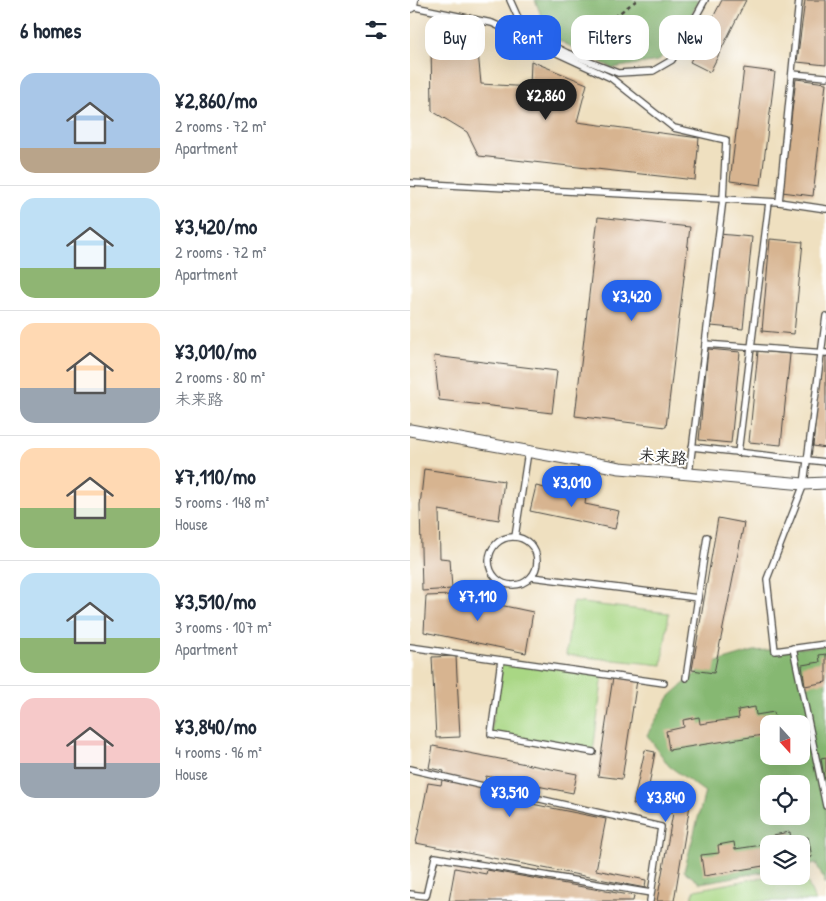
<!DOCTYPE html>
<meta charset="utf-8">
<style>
body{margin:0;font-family:"Patrick Hand","LXGW WenKai TC",sans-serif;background:#f6f6f7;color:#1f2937;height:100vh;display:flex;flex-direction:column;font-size:19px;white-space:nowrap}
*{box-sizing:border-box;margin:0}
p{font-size:16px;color:#747a83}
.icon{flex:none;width:28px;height:28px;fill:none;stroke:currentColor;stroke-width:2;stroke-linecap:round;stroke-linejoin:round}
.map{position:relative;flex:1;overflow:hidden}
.side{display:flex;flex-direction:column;background:#fff;width:410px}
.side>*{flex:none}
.guide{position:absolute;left:15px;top:15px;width:325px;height:45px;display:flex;gap:10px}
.needle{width:32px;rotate:159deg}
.controls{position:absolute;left:350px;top:715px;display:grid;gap:10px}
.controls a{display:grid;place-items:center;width:50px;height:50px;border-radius:10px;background:#fff;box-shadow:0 5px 20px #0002;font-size:25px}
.price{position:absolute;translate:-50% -42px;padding:0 11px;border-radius:18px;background:#2563eb;color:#fff;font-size:16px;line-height:32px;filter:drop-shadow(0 1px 2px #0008)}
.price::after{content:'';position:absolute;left:50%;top:30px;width:15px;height:11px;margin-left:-8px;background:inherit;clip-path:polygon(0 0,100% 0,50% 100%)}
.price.selected{background:#222;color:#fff}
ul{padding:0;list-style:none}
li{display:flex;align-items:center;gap:15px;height:125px;padding:0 20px}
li+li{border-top:1px solid #e0e1e3}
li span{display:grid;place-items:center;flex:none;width:140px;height:100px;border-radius:15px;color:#555}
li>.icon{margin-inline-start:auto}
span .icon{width:60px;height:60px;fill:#fffc;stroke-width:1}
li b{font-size:21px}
h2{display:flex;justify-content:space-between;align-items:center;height:60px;padding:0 20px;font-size:21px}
.pill{padding:0 18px;border-radius:15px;background:#fff;box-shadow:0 5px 20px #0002;font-size:18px;line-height:45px}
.pill.selected{background:#2563eb;color:#fff}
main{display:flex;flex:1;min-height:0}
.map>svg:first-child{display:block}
</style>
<main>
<section class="side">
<h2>6 homes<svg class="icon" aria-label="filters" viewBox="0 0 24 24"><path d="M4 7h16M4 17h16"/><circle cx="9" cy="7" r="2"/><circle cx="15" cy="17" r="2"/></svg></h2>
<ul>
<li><span style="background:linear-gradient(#a9c7e8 75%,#b9a48a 0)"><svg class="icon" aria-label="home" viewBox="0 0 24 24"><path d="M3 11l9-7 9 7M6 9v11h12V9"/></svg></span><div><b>¥2,860/mo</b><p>2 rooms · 72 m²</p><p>Apartment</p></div></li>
<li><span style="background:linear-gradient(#bfe0f5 70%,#8fb573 0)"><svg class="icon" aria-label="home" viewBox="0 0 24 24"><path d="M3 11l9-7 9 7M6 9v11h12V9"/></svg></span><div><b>¥3,420/mo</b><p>2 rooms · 72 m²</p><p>Apartment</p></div></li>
<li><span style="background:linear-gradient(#ffd9b3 65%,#9aa5b1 0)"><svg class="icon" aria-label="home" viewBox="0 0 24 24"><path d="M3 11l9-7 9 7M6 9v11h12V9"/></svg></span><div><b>¥3,010/mo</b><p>2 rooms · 80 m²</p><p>未来路</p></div></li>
<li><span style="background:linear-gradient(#ffd9b3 60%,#8fb573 0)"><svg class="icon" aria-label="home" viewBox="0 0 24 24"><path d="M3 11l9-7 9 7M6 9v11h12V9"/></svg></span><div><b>¥7,110/mo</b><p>5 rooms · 148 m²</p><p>House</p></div></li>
<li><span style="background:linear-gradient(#bfe0f5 65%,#8fb573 0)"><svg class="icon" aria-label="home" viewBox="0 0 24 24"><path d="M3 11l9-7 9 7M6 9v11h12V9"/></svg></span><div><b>¥3,510/mo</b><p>3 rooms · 107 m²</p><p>Apartment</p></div></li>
<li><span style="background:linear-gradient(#f6c9c9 65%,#9aa5b1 0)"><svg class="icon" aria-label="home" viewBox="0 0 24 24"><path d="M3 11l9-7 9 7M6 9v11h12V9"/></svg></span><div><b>¥3,840/mo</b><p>4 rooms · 96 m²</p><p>House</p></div></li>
</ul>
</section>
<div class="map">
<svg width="416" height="901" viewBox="0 0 416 901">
<rect width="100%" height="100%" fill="#fff"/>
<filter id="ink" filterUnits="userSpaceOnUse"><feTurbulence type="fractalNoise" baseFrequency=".02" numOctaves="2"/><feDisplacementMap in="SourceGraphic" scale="10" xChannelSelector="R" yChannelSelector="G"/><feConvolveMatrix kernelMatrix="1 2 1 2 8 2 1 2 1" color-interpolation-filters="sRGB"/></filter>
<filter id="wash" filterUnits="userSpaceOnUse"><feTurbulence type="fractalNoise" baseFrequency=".0096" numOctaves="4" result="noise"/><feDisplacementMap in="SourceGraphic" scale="20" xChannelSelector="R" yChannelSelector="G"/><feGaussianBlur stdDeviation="1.12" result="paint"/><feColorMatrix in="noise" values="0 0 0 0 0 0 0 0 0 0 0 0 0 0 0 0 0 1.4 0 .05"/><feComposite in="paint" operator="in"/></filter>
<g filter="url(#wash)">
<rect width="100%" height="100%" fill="#efe0c0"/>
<g fill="#a9d784" stroke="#6a8158">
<polygon points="163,602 259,613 252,665 156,655"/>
<polygon points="91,660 193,674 183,752 81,734"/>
<polygon points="392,869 405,901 280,901 285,890 359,876 391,876"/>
</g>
<g fill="#86b872" stroke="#58724e" fill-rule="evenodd">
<polygon points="125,0 289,0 271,34 248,61 202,68 150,41 134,23"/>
<path d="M416 646V885L406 863 391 866V844H359V871L290 883 274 871 295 792 259 766 237 735 259 697 294 666 344 651ZM359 724H391V756H359ZM359 784H391V816H359Z"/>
</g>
<g id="blocks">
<g fill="#d7b490">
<polygon points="312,0 336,0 300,72 280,62"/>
<polygon points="395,0 416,0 416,65 387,62"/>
<polygon points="67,41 71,84 120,87 121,61 177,84 167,122 289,138 285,180 69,156 57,132 22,111 21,42"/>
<polygon points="334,68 365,72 351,185 320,181"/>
<polygon points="386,79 416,83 403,196 372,192"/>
<polygon points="188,217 280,227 256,427 165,416"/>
<polygon points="309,234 342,237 333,329 301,326"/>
<polygon points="360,239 393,242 384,334 352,331"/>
<polygon points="298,349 330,352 321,443 289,440"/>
<polygon points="348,351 380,354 371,445 339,442"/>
<polygon points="412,355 416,355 416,448 403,446"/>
<polygon points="24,356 147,371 142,413 29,400"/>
<polygon points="14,469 94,481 89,520 29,510 30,558 40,559 42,589 12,591 10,506"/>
<polygon points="126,486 176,497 175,504 209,511 205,529 120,511"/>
<polygon points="308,518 334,523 304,673 282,670"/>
<polygon points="42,595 123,612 116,653 14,632 16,596"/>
<polygon points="416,654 416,682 395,686 392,665 410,662 409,655"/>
<polygon points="46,656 50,737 26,738 22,657"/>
<polygon points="203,677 227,680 212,779 188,776"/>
<polygon points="345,707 346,715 364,712 366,724 359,724 359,734 259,750 256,731 274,727 273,720 289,717 290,724 329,718 328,710"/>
<polygon points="23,746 167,774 163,793 76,776 73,794 196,819 186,870 236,880 235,888 6,843 18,783 31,785 34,771 19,768"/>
<polygon points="235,750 245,752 239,786 282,793 264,901 247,901 263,813 223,804"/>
<polygon points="416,757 416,778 414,778 411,758"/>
<polygon points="380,832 381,840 398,837 402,857 391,859 391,844 364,844 363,835"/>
<polygon points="324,842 325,849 359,844 359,865 294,876 291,855 309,853 308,845"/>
<polygon points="45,868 76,874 77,870 224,896 223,901 39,901"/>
</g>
</g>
</g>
<g filter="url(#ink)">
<use href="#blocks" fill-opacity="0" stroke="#484641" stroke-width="1"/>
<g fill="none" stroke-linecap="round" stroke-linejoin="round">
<defs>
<g id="service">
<polyline points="100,0 114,31 157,53 208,73 243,71 262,60 295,0"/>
<polyline points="0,6 82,23 201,78 264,128 316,140 313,199 279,474"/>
<polyline points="382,74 416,77"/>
<polyline points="0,183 369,202 389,0"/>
<polyline points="369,202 416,209"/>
<polyline points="416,316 394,484 357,579 365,651 416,644"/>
<polyline points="295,344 416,353"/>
<polyline points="282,447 416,462"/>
<polyline points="328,453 359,202"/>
<polyline points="105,537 118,452"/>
<circle cx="103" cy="561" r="24"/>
<polyline points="122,577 288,598"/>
<polyline points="0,647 254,683"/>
<polyline points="383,648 416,806"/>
<polyline points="91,660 81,734 183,752"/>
<polyline points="276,678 297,537"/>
<polyline points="0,769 251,827 240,901"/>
<polyline points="0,894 16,896 25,857 241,893"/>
</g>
<polyline id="minor" points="0,430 210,468 394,484 416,483"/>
<polyline id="tertiary" points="0,5 1,0"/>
</defs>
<use href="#service" stroke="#484641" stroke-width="8"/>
<use href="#minor" stroke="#484641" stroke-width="13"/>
<use href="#tertiary" stroke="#484641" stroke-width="16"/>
<polyline stroke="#484641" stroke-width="2.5" stroke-dasharray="4 4" stroke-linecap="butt" points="171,50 177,37 227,0"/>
<use href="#service" stroke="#fff" stroke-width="5.5"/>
<use href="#minor" stroke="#fff" stroke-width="11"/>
<use href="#tertiary" stroke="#fff" stroke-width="14"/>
</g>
</g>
<g text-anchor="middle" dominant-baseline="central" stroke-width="4" stroke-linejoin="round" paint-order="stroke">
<g font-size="16" fill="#2b2b2b" stroke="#fff">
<text transform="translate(253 456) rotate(5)">未来路</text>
</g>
</g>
</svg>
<div class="controls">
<a><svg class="needle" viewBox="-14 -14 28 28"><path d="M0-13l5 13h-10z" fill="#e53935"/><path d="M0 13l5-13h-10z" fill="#747a83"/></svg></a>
<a><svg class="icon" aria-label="locate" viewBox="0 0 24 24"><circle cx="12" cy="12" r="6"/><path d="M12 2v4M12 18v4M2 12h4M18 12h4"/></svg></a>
<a><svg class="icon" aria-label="layers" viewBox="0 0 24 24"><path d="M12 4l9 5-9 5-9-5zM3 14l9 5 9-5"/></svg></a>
</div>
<b class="price selected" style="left:136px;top:121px">¥2,860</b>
<b class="price" style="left:222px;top:322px">¥3,420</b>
<b class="price" style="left:162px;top:508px">¥3,010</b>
<b class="price" style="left:68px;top:622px">¥7,110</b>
<b class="price" style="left:100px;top:818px">¥3,510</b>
<b class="price" style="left:256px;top:823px">¥3,840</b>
<div class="guide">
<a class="pill">Buy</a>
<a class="pill selected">Rent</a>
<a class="pill">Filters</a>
<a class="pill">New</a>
</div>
</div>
</main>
